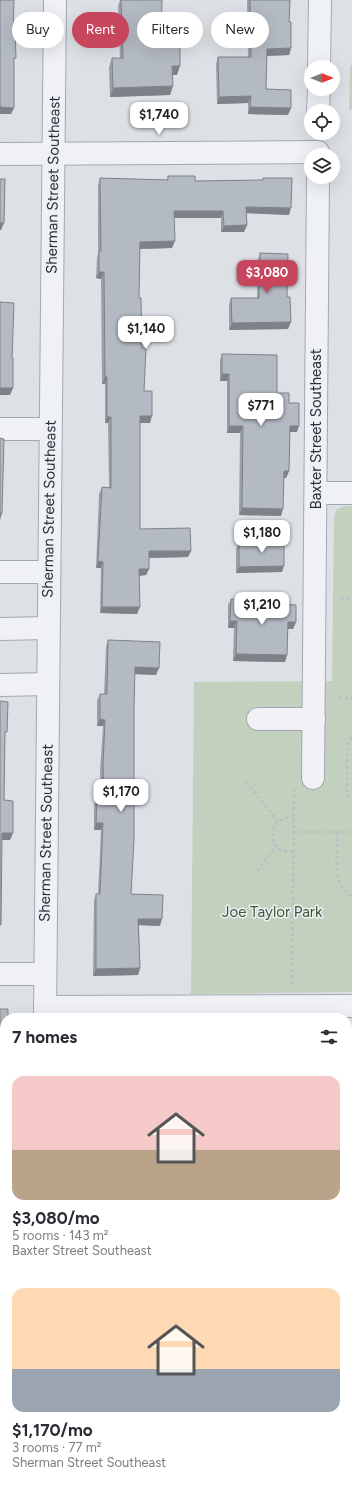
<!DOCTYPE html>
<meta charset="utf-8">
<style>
body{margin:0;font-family:Figtree,sans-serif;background:#f2f2f3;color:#2b2b33;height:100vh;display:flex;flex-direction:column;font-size:15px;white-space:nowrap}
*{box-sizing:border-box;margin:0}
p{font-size:13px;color:#7c7c81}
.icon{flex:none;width:22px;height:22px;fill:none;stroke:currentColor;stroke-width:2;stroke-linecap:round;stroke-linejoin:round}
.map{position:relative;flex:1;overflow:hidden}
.sheet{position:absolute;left:0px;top:1013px;width:352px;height:480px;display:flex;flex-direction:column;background:#fff;border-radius:16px 16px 0 0;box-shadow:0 4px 16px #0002}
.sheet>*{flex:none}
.banner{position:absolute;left:12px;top:12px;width:328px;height:36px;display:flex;gap:8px}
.needle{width:26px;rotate:90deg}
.fabs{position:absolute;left:304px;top:60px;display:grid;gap:8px}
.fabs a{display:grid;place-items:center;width:36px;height:36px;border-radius:50%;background:#fff;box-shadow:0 4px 16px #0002;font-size:20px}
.price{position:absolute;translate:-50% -34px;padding:0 9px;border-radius:8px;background:#fff;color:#222;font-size:13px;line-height:26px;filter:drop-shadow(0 1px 2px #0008)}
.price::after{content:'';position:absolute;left:50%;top:24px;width:12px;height:9px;margin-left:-6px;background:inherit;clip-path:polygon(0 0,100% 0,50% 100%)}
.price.on{background:#c8455e;color:#fff}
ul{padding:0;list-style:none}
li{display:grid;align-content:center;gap:8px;height:212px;padding:0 12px}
li span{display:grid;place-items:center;height:124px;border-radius:12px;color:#555}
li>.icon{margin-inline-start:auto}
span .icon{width:72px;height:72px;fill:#fffc;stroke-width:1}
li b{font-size:17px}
h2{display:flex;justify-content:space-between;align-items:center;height:48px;padding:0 12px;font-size:17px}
.tag{padding:0 14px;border-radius:18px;background:#fff;box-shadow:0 4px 16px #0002;font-size:14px;line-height:36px}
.tag.on{background:#c8455e;color:#fff}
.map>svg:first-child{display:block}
</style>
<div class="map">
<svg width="352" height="1493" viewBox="0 0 352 1493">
<rect width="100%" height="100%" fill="#dde1e6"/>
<g fill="#c3d0be">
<polygon points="350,65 352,65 352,110 349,110"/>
<polygon points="345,506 352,506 352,992 191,994 194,682 332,681 334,516 337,509"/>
</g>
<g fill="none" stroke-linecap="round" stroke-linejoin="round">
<defs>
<g id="minor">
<polyline points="319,67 320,0"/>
<polyline points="318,111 319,89"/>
<polyline points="0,154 318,152"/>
<polyline points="0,429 50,429"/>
<polyline points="316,493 352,493"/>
<polyline points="0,572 49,572"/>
<polyline points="0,629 48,628"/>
<polyline points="0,685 48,684"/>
<polyline points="258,719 314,719"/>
<polyline points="313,778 318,177"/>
<polyline points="0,974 45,974"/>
<polyline points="45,1007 352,1006"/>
<polyline points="45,1018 55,0"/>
<polyline points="39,1493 39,1488"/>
<polyline points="307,1493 307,1488"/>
</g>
</defs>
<use href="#minor" stroke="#a3a8b0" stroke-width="24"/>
<g stroke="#bbbfc5" stroke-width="2.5" stroke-dasharray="3 3" stroke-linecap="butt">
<polyline points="340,599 352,599"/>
<polyline points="339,698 352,698"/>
<polyline points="352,737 347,745 347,794 352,801"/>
<polyline points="246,782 278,821"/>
<polyline points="293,832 352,832"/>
<path d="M338 832C338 853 330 885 352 896"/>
<path d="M293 852 282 851 276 847C271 837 271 830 278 821L293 816"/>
<polyline points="257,871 276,847"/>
<polyline points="292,984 294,789"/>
</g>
<use href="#minor" stroke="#eff1f5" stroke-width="22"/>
</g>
<g fill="#9ba0a8">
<polygon points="120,0 162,0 161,47 177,75 172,75 170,95 110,97 109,67 112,58 120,58 118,6"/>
<polygon points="247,0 290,0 289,22 291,48 289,55 267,56 266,89 288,115 248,114 248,103 217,104 216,64 218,57 248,57"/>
<polygon points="168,176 195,181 262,180 263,178 289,215 246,213 247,225 244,232 221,232 221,218 174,218 172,248 140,249 139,298 144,391 150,423 140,423 140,529 188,557 149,558 149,569 146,575 139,576 137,614 100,613 101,568 96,568 99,494 102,487 109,488 108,423 105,423 105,384 102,384 101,279 96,278 97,258 98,254 98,185 100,178 167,180"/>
<polygon points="260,253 287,297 291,322 288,329 229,330 229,305 231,298 257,298 258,260"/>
<polygon points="222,354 277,393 289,403 297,432 290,432 289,471 286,478 284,478 281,516 239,515 240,433 227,433 227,381 220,381 220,360"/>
<polygon points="239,542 282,572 236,573 236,549"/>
<polygon points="231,599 271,604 296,622 293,629 288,629 285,662 233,661 234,628 228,628 228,605"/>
<polygon points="108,640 156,675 135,674 134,706 131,894 160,926 139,925 140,968 138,975 93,976 94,901 96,894 98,894 101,830 94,830 94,805 97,798 101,798 100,772 103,726 97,726 97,700 100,694 104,694 106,647"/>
<polygon points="349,1037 352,1037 352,1071 347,1072 347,1043"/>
<polygon points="347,1169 352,1169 352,1258 347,1257"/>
<polygon points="350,1337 352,1493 347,1493 347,1375 348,1343"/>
<rect x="90" y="1488" width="49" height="5"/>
<polygon points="230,1488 276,1488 277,1493 230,1493"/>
</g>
<g fill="#7e8288">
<polygon points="291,48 289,55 265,56 267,49"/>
<polygon points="172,66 180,66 177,75 169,75"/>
<polygon points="173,86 170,95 110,97 113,88"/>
<polygon points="251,96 248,103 217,104 219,97"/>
<polygon points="0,107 14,108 11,114 0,114"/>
<polygon points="250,107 291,108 288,115 248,114"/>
<polygon points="246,207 291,208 289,215 244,213"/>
<polygon points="174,211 223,211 221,218 171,218"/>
<polygon points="0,223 4,223 1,230 0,230"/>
<polygon points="247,225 244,232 221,232 224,226"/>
<polygon points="175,241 172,248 138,249 140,242"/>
<polygon points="99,272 104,272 101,279 96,278"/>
<polygon points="291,322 288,329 229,330 232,323"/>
<polygon points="222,374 229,374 227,381 220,381"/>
<polygon points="105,377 107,377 105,384 102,384"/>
<polygon points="0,388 13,388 10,395 0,395"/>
<polygon points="140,416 152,416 150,423 138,423"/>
<polygon points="107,417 111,417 108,423 105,423"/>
<polygon points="229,426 243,426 240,433 227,433"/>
<polygon points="290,426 299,426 297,432 287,432"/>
<polygon points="284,471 289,471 286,478 282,478"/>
<polygon points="242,508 283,509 281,516 239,515"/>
<polygon points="0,513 2,513 0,520"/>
<polygon points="149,551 191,551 188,557 146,558"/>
<polygon points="98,561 103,562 101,568 96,568"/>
<polygon points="284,566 282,572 236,573 239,567"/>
<polygon points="139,569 149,569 146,575 137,576"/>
<polygon points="102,607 140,607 137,614 100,613"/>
<polygon points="230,621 237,621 234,628 228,628"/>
<polygon points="288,622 296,622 293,629 285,629"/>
<polygon points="236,654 287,655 285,662 233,661"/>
<polygon points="135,667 159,668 156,675 133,674"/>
<polygon points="100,719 105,720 103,726 97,726"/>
<polygon points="96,823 103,823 101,830 94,830"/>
<polygon points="2,833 13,833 10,840 0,840"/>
<polygon points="138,919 162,919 160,926 136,925"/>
<polygon points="140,968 138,975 93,976 96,969"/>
<rect x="0" y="1044" width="5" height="7"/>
<polygon points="350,1065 352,1065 352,1071 347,1072"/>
<polygon points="347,1201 350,1202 347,1208"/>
<polygon points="348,1251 352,1251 352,1258 347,1257 347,1254"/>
<polygon points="347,1414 349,1414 347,1420"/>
</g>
<g fill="#b4bac3" stroke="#7e8288">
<polygon points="0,0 14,0 13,29 15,29 16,58 14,58 14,108 0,107"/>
<polygon points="121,0 162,0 161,47 180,46 180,66 172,66 173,86 113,88 112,58 123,58"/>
<polygon points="250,0 290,0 289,22 291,22 291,48 267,49 266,89 291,90 291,108 250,107 251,96 219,97 218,57 251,57"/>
<polygon points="168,176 195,176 195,181 263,180 263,178 292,178 291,208 246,207 247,225 224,226 223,211 174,211 175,241 140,242 139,298 141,298 142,348 146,348 144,391 152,391 152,416 140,416 140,529 190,528 191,551 149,551 149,569 139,569 140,607 102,607 103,562 98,561 102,487 111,488 111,417 107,417 107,377 105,377 104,272 99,272 99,251 101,251 100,178 168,180"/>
<polygon points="0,179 5,179 4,223 0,223"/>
<polygon points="260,253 288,254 287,297 290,297 291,322 232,323 231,298 259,298"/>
<polygon points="0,302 14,303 12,358 13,358 13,388 0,388"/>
<polygon points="222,354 277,355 277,393 289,393 289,403 299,403 299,426 290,426 289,471 284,471 283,509 242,508 243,426 229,426 229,374 222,374"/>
<polygon points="0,438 4,439 2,513 0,513"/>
<polygon points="284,541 284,566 239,567 239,542"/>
<polygon points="231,599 272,599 271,604 296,605 296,622 288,622 287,655 236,654 237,621 230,621"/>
<polygon points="108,640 160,642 159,668 135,667 134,706 134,839 131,894 163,895 162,919 138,919 140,968 96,969 96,894 100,894 103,823 96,823 97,798 104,798 103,765 105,720 100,719 100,694 107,694"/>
<polygon points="0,701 8,702 7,732 5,732 4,800 13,801 13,833 2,833 1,925 0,925"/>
<polygon points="0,1009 8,1009 8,1018 5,1018 5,1044 0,1044"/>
<polygon points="349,1037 352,1037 352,1065 350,1065"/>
<polygon points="347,1169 352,1169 352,1251 348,1251 350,1202 347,1201"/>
<polygon points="350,1337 352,1337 352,1493 346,1493 349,1493 349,1414 347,1414 347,1387 349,1387"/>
<rect x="92" y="1488" width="47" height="5"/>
<polygon points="232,1488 276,1488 277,1493 232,1493"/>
</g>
<g text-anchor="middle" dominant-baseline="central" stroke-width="3" stroke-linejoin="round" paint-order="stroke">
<g font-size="15" fill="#272f3c" stroke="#ecf0f4">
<text transform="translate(53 185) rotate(-89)">Sherman Street Southeast</text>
<text transform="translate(316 429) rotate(-90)">Baxter Street Southeast</text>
<text transform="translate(49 509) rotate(-89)">Sherman Street Southeast</text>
<text transform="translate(46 833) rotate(-89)">Sherman Street Southeast</text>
</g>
<g font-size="15" fill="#3d5735" stroke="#ecf0f4">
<text x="272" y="912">Joe Taylor Park</text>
</g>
</g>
</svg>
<div class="fabs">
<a><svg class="needle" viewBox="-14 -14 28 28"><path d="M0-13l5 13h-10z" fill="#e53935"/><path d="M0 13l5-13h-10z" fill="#7c7c81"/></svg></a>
<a><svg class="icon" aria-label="locate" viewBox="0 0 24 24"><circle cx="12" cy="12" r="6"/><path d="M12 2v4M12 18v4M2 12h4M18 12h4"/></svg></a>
<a><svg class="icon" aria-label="layers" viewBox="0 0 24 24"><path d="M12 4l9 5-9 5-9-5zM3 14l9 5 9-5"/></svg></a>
</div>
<b class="price" style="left:159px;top:136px">$1,740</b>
<b class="price on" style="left:267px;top:294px">$3,080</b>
<b class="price" style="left:146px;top:350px">$1,140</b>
<b class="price" style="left:261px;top:427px">$771</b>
<b class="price" style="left:262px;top:554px">$1,180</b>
<b class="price" style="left:262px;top:626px">$1,210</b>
<b class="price" style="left:121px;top:813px">$1,170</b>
<div class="banner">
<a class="tag">Buy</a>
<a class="tag on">Rent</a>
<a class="tag">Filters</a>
<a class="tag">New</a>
</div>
<section class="sheet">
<h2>7 homes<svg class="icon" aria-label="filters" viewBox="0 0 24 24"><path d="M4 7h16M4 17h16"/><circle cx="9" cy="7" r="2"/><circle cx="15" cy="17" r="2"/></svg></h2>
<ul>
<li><span style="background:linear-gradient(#f6c9c9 60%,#b9a48a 0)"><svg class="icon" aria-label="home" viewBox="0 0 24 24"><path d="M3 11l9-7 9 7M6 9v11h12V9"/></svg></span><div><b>$3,080/mo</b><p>5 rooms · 143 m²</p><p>Baxter Street Southeast</p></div></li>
<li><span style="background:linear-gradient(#ffd9b3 65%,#9aa5b1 0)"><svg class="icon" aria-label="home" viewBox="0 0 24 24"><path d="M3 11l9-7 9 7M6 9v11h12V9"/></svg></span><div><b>$1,170/mo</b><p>3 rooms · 77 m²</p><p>Sherman Street Southeast</p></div></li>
</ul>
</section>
</div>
